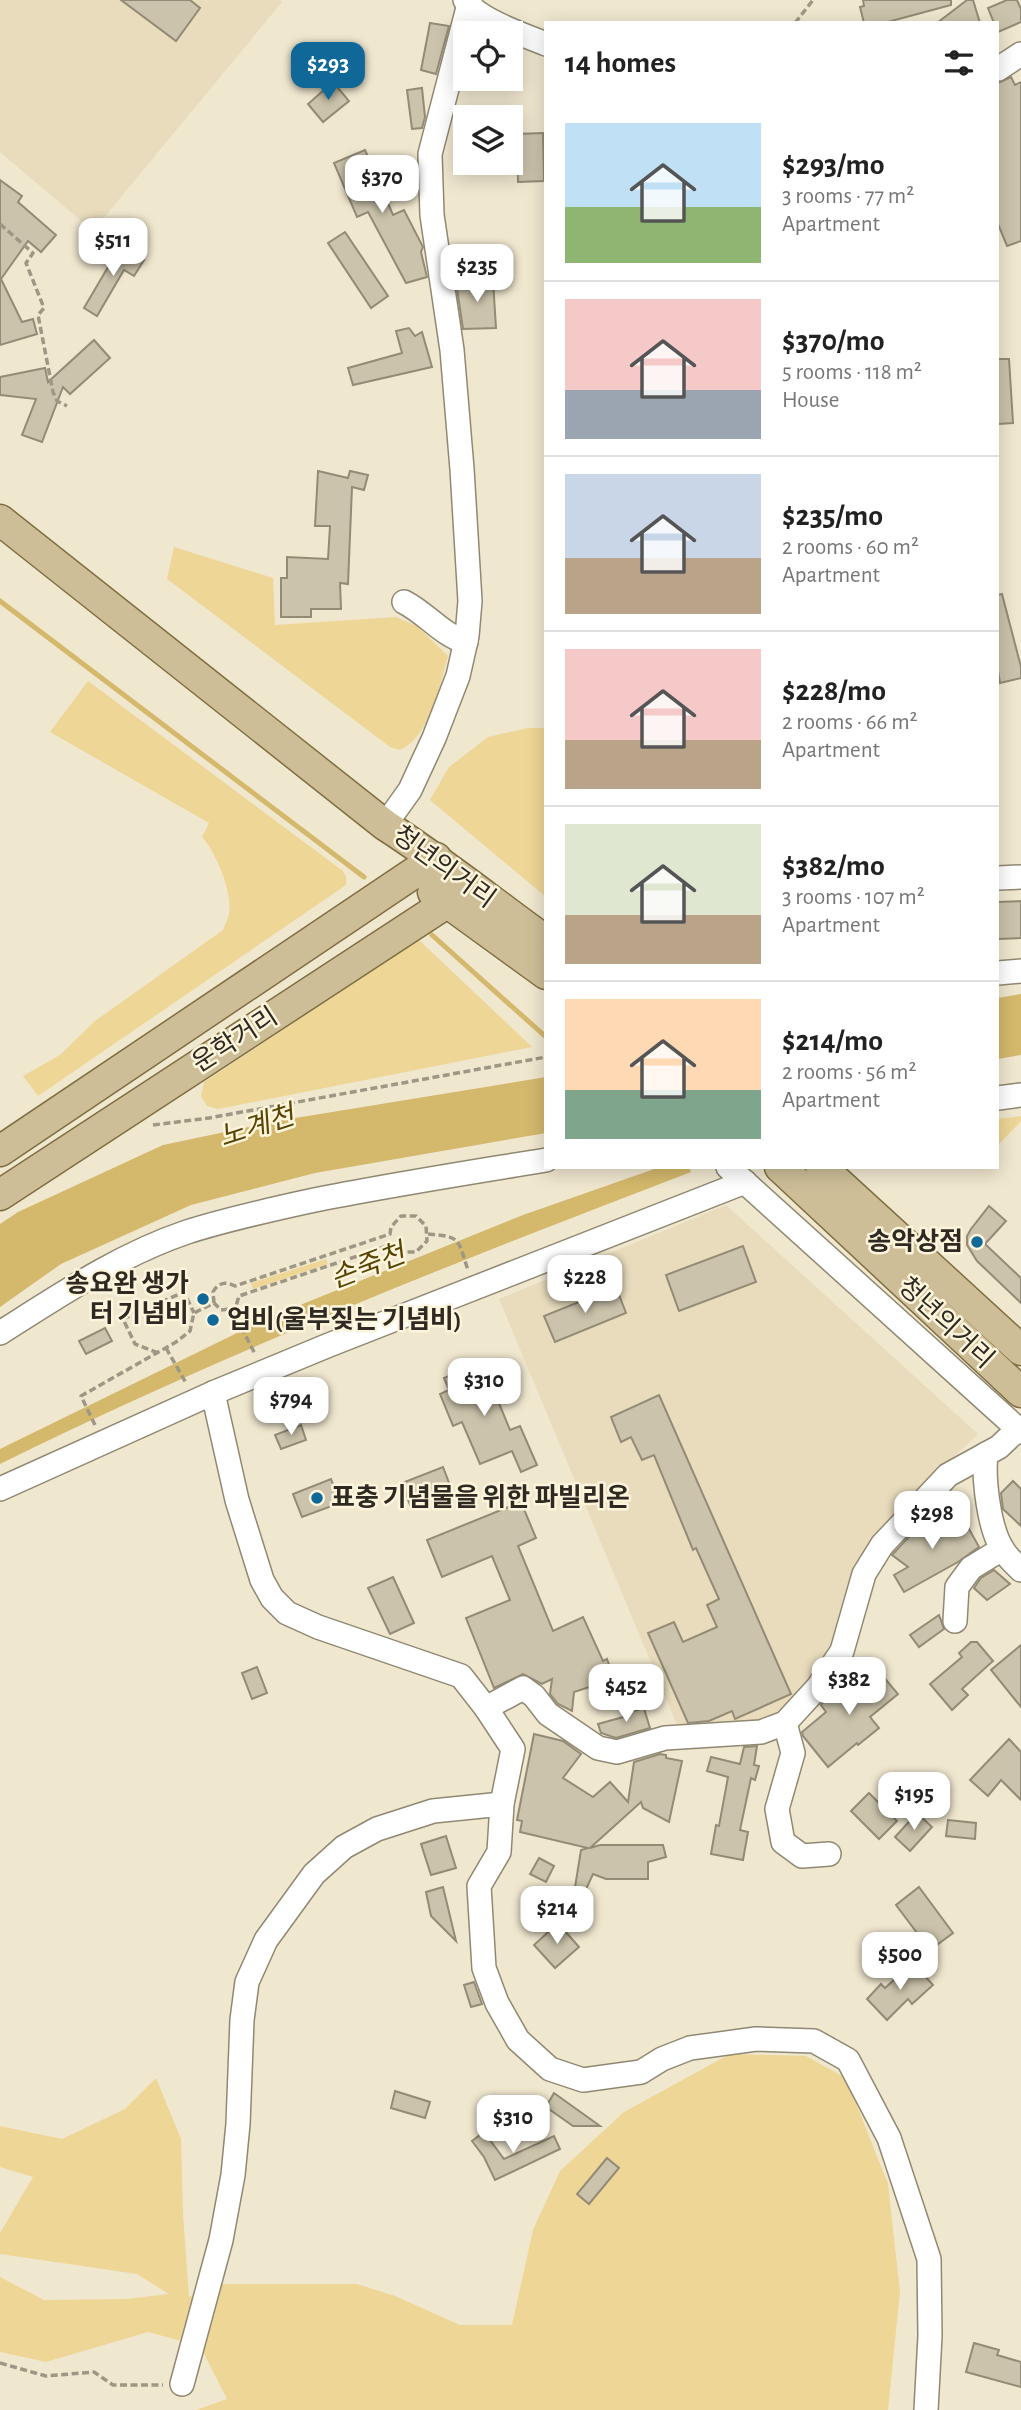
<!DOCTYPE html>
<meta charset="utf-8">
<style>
body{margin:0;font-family:"Alegreya Sans","Noto Sans KR",sans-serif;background:#f6f6f6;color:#222;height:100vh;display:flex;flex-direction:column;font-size:26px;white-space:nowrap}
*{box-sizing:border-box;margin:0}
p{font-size:23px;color:#767676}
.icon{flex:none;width:38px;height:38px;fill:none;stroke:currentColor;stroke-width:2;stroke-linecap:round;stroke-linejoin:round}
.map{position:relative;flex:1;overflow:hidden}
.details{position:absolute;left:544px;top:21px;width:455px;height:1148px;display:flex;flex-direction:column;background:#fff;border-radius:0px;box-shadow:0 4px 18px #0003}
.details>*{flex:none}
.buttons{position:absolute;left:453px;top:21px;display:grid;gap:14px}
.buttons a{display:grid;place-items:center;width:70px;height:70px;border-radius:0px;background:#fff;box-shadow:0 4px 18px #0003;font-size:35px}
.price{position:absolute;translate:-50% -60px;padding:0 16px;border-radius:14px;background:#fff;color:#222;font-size:23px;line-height:46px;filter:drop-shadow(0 2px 4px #0008)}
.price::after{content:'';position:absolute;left:50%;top:42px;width:21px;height:16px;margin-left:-10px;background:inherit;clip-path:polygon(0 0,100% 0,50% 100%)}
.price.selected{background:#0f6898;color:#fff}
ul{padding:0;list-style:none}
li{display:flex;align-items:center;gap:21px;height:175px;padding:0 21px}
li+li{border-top:2px solid #e0e0e0}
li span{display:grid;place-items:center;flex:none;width:196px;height:140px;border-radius:0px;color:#555}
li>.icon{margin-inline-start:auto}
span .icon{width:84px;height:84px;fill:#fffc;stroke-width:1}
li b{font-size:30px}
h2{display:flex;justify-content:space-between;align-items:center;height:84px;padding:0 21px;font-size:30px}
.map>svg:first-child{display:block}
</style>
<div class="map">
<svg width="1021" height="2410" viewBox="0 0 1021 2410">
<rect width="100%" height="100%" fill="#f0e7cf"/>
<g fill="#e8dcbd">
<polygon points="0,0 280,0 282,2 93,231 0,152"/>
<polygon points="726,1205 978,1434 941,1469 875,1539 837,1644 788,1712 760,1724 680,1732 499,1299"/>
</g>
<g fill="#eed696">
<path d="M174 547 273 578 275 625 396 617 417 626 448 656C440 685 430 737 400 750L390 747 167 579Z"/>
<path d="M88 681 343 871 346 877V885L38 1096 23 1076 60 1055 95 1021 223 930C225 925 228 919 229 914 233 893 216 852 202 837L209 823 50 732Z"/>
<polygon points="528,728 546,728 546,897 430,800 449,767 488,737"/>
<polygon points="419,940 532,1047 218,1109 207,1106 201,1096 204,1082"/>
<polygon points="1021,1116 1021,1121 998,1145 998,1119"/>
<polygon points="326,1259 328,1264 253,1289 251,1283"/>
<polygon points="730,2054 806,2056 846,2078 888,2184 900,2292 888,2410 196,2410 227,2399 200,2346 148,2332 46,2362 0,2352 0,2277 44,2300 126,2299 169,2294 137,2274 0,2254 0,2233 33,2177 0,2167 0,2126 62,2139 125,2109 156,2078 181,2139 183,2214 189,2297 217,2284 357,2284 395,2296 460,2325 512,2325 533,2230 560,2171 624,2112"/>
</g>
<g fill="#d4b86c">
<polygon points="1021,994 1021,1055 998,1059 998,998"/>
<polygon points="546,1077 546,1133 315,1173 191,1205 61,1264 0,1307 0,1224 18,1212 163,1145 277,1121"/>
<path d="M660 1167H689L691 1172C458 1261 224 1353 0 1464V1449L268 1318 523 1215Z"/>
</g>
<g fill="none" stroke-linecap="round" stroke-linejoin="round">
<g stroke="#d4b86c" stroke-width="5">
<polyline points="0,601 364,877"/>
<polyline points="432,935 546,1037"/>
</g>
</g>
<g fill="#cbc3ab" stroke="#938b75" stroke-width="2">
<polygon points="121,0 190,0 200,8 176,41"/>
<polygon points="863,0 951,0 951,5 884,23 864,23 860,7 864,6"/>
<polygon points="967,0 973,0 980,23 937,23"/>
<polygon points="1007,0 1017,0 1021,9 1021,22 998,32 998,23 994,23 988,8"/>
<polygon points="430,23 449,26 436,74 421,70"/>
<polygon points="1011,77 1015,85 1021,82 1021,241 1007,246 998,224 998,83"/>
<polygon points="333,82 349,101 323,122 308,104"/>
<polygon points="422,88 425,117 422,128 412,129 407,90"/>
<polygon points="543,133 544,181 518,182 517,134"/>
<polygon points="365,150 393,215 404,210 423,247 421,252 427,277 406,283 368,212 357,217 334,163"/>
<polygon points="0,180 22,196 18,202 56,235 41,252 28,241 1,279 22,322 33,319 37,334 0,345"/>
<polygon points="345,232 388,296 371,308 328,243"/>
<polygon points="118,245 144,260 134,276 124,270 97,316 84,308 111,262 109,261"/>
<polygon points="493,280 496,328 463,329 456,282"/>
<polygon points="409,328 415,336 422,332 432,367 353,385 348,368 402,353 396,331"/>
<polygon points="94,340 110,358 70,394 63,387 42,442 22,435 36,399 0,395 0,377 45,368 48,382"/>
<polygon points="998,359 1009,359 1013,423 998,424"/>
<polygon points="318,471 348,478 350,471 368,475 364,490 352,487 348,584 340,583 341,609 311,609 311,617 281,617 281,578 287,578 287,557 328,559 330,526 315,526"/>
<polygon points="1002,594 1021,667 1021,678 1000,683 998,671 998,595"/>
<polygon points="1021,901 1021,938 998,939 998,902"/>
<polygon points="989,1206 1006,1221 985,1244 1021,1278 1021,1303 977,1261 967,1245 967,1236 971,1229"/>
<polygon points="743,1246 756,1282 679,1311 666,1275"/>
<polygon points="616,1287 626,1313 555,1342 544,1316"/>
<polygon points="105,1328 112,1341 86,1354 79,1341"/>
<polygon points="482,1362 510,1430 520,1426 537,1465 521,1472 512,1451 480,1464 462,1422 453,1426 440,1394 449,1390 444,1378"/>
<polygon points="659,1395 791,1694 735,1719 732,1711 709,1721 688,1723 648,1633 674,1622 683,1642 717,1627 707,1605 719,1599 696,1548 693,1550 654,1455 642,1460 631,1437 621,1442 611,1417"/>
<polygon points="301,1425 306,1440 281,1449 275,1435"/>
<polygon points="443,1467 451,1488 410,1505 402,1483"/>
<polygon points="331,1479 340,1503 302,1517 293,1494"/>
<polygon points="1013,1481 1021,1489 1021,1526 1003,1509 1001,1493"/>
<polygon points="521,1502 536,1538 518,1546 553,1631 583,1617 603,1661 607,1659 614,1679 574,1692 572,1711 558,1704 550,1694 552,1679 542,1684 523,1674 494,1688 466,1618 510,1600 492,1556 442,1577 427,1540"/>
<polygon points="936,1508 953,1535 968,1527 979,1547 958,1562 904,1592 894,1575 908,1567 892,1555"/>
<polygon points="994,1570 1010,1584 987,1600 974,1588 981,1578"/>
<polygon points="393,1577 414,1623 390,1634 368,1588"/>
<polygon points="939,1615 944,1629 919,1647 910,1635"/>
<polygon points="971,1642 977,1642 993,1661 962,1689 968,1695 952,1710 930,1684 962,1657 959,1653"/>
<polygon points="1021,1645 1021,1707 991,1670"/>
<polygon points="257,1667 267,1693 252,1699 242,1673"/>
<polygon points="876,1668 898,1694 870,1717 879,1728 858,1745 857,1743 828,1767 803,1736 802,1732 826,1712 821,1705 835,1687 837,1685 845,1694"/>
<polygon points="642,1702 650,1728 616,1738 601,1733 598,1724 627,1716 626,1713 641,1709"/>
<polygon points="534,1734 563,1741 581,1754 563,1778 593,1797 610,1782 628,1802 634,1762 660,1754 666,1755 666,1758 682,1761 669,1822 643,1808 641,1802 590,1848 600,1845 663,1845 666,1857 648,1862 648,1879 606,1879 593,1874 575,1913 571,1912 581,1850 588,1848 520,1832 522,1821 517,1820"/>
<polygon points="1009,1739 1021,1752 1021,1800 1001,1780 988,1796 970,1780"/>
<polygon points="757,1746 754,1765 759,1766 755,1780 751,1778 740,1830 748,1832 743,1860 711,1854 716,1825 719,1826 728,1777 707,1771 711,1757 740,1764 744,1747"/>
<polygon points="869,1793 897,1821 879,1839 851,1811"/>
<polygon points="917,1813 932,1827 910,1851 895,1837"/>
<polygon points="948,1820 976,1823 975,1839 946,1836"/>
<polygon points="446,1836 456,1868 431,1875 421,1844"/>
<polygon points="539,1858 554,1866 546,1882 530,1874"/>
<polygon points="443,1887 456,1941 431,1916 426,1892"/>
<polygon points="919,1887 953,1933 930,1950 896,1905"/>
<polygon points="558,1923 579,1947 555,1968 534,1945"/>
<polygon points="913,1963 933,1985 912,2004 908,1999 887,2020 867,1999 881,1984 885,1988"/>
<polygon points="474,1982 482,2004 471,2007 464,1985"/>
<polygon points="395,2091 430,2102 425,2118 391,2108"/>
<polygon points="554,2093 600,2126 573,2126 546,2107"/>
<polygon points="484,2132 504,2159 554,2136 560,2149 495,2180 484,2157 472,2141"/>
<polygon points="607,2158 619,2168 589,2204 577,2194"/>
<polygon points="974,2343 999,2350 997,2355 1021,2362 1021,2387 966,2372"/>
</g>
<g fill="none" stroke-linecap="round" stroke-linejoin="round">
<defs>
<g id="minor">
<path d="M465 0C478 20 524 35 546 44"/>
<polyline points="998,69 1021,54"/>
<path d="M404 602C426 613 442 635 466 642"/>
<polyline points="385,825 410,790 434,738 458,676 467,636 470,601 462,469 452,350 432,215 430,154 470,0"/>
<polyline points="998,878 1021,877"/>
<polyline points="998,973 1021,971"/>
<polyline points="998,1098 1021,1095"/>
<polyline points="728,1167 1018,1429"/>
<path d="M0 1333C60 1295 119 1255 187 1232 227 1219 269 1210 310 1201 389 1185 467 1173 546 1160"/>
<polyline points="213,1393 237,1500 262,1580 272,1598 287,1613 318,1627 461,1676 486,1708 513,1749 502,1804 499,1852 479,1886 484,1968 497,2003 518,2040 550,2069 583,2080 641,2072 662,2059 690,2048 756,2039 814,2041 848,2060 889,2138 929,2259 930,2336 926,2410"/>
<path d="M986 1454C983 1479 989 1529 1003 1550 1007 1557 1015 1564 1021 1570"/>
<polyline points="0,1489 213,1393 329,1345 745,1182"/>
<polyline points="955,1621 957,1587 971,1568 1002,1549"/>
<polyline points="486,1708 523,1688 534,1696 548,1714 598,1748 617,1752 665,1738 761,1732 785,1723 818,1687 842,1651 864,1574 882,1545 948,1475 999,1447 1018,1429 1021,1432"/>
<polyline points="785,1723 793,1753 777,1809 783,1842 802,1856 829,1854"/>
<polyline points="182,2384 221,2240 233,2175 238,2124 242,2020 247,1982 266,1940 314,1874 344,1847 377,1829 433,1811 502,1804"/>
</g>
<g id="major">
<path d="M0 520 385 825C441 861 492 902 546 941"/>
<polyline points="433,892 546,974"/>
<polyline points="0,1151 436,858"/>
<polyline points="780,1167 1021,1392"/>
<polyline points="821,1167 1021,1350"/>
<polyline points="0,1195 471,887"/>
</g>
</defs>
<use href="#minor" stroke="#908872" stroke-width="26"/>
<use href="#major" stroke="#7f6e40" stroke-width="33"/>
<g stroke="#9e9785" stroke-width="3.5" stroke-dasharray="7 3.5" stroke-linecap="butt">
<polyline points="795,23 813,0"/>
<polyline points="0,224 33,253 26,263 44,308 38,315 53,392 57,401 67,406"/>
<polyline points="153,1125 209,1118 546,1057"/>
<path d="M428 1234C462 1237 457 1238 468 1270"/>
<path d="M214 1303 213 1292C218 1283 225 1281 235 1286L390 1234 391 1227 401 1216H416L426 1226 427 1241 416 1252H402L393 1244 239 1296 236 1306 232 1309"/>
<polyline points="166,1348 186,1383"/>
<polyline points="158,1353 135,1344 123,1319 184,1292 194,1313"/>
<polyline points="95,1425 81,1396 176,1342 190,1331 194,1313 214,1303 221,1310 232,1309 255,1354"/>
<polyline points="0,2363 46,2376 94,2372 113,2385 163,2385"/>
</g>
<use href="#minor" stroke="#fff" stroke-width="23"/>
<use href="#major" stroke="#cdbe97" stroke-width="30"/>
</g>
<g fill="#0f6898" stroke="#fdf4dc" stroke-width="2.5">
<circle cx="977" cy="1242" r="7"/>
<circle cx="203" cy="1299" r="7"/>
<circle cx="213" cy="1320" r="7"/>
<circle cx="317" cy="1498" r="7"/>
</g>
<g text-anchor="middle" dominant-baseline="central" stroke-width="5" stroke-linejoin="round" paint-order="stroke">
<g font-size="26" fill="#2e2a21" stroke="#fdf4dc">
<text transform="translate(444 867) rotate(36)">청년의거리</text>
<text transform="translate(235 1040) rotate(-33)">운학거리</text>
<text transform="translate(946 1323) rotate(43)">청년의거리</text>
</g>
<g font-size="26" font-weight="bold" fill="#2e2a21" stroke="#fdf4dc" text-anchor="end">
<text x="963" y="1242">송악상점</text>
<text x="189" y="1284">송요완 생가<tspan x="189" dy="30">터 기념비</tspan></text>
<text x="227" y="1320" text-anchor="start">업비(울부짖는 기념비)</text>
<text x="331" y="1498" text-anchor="start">표충 기념물을 위한 파빌리온</text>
</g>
<g font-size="28" font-style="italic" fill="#584505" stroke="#fdf4dc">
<text transform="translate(257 1127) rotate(-18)">노계천</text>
<text transform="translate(368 1267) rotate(-21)">손죽천</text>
</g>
</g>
</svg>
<div class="buttons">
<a><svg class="icon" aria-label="locate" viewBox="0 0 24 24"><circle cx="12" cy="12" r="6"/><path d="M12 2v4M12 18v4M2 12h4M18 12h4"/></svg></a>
<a><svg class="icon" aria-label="layers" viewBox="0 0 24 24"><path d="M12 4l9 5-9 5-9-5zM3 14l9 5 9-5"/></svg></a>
</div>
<b class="price selected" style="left:328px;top:102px">$293</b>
<b class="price" style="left:382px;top:215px">$370</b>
<b class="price" style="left:113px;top:278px">$511</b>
<b class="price" style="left:477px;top:304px">$235</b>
<b class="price" style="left:585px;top:1315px">$228</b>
<b class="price" style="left:484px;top:1418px">$310</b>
<b class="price" style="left:291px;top:1437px">$794</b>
<b class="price" style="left:932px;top:1551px">$298</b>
<b class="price" style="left:849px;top:1717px">$382</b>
<b class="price" style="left:626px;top:1724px">$452</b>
<b class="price" style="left:914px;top:1832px">$195</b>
<b class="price" style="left:557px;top:1946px">$214</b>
<b class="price" style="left:900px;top:1992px">$500</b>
<b class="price" style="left:513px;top:2155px">$310</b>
<section class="details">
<h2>14 homes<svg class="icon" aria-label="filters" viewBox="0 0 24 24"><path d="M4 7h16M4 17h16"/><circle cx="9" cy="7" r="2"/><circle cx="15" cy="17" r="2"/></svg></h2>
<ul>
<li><span style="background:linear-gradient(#bfe0f5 60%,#8fb573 0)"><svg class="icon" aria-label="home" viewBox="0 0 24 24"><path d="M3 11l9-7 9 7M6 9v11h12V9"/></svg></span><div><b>$293/mo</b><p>3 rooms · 77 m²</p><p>Apartment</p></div></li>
<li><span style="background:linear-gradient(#f6c9c9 65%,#9aa5b1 0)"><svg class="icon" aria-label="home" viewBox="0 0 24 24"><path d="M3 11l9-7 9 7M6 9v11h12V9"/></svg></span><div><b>$370/mo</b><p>5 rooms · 118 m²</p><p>House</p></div></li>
<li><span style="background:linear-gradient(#c9d6e8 60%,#b9a48a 0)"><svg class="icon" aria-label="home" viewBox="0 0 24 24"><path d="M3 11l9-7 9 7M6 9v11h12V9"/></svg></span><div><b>$235/mo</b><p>2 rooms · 60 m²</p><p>Apartment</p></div></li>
<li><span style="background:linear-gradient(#f6c9c9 65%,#b9a48a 0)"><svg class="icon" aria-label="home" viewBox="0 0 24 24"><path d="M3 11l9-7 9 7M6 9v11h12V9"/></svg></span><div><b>$228/mo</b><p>2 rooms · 66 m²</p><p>Apartment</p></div></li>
<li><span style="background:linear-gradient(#dfe7d0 65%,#b9a48a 0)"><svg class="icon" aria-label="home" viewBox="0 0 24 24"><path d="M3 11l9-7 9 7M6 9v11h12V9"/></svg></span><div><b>$382/mo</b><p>3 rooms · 107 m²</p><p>Apartment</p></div></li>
<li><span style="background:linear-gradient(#ffd9b3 65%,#7fa58c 0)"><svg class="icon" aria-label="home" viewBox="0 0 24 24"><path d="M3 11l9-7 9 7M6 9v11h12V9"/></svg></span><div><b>$214/mo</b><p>2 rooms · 56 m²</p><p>Apartment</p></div></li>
</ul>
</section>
</div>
